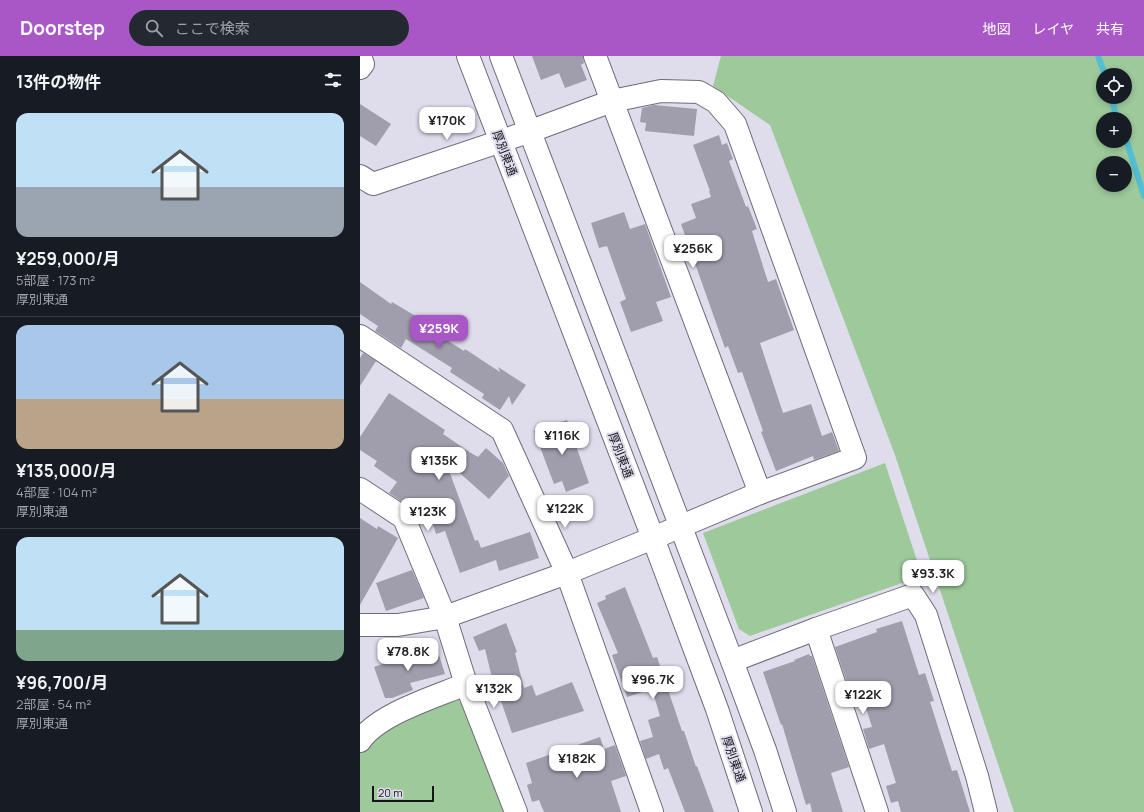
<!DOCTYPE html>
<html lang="ja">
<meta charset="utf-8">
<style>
body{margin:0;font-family:Manrope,"Noto Sans JP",sans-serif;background:#242831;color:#f1f3f6;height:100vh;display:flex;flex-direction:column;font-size:15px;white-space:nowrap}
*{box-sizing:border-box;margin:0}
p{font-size:13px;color:#9ea1a6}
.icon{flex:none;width:22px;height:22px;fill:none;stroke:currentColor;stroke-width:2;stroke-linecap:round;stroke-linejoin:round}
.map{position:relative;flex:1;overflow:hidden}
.details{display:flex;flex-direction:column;background:#171b24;width:360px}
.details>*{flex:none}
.tools{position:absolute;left:736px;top:12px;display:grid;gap:8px}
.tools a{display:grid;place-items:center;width:36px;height:36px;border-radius:50%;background:#171b24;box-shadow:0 2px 6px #0003;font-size:20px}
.scale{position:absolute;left:12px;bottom:10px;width:62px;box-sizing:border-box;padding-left:4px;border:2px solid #16141a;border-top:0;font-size:11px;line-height:14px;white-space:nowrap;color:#16141a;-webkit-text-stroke:3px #dfdcec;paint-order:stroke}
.price{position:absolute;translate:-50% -34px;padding:0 9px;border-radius:8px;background:#fff;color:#222;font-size:13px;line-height:26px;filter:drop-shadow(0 1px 2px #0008)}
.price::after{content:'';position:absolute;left:50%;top:24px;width:12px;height:9px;margin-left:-6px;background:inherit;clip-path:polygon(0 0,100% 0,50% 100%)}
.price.active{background:#a957c7;color:#fff}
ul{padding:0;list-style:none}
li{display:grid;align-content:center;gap:8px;height:212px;padding:0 16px}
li+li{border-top:1px solid #363941}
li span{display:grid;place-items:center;height:124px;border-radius:12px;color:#555}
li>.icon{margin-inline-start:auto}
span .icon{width:72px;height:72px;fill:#fffc;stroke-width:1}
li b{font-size:17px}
h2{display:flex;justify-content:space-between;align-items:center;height:48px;padding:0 16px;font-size:17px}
header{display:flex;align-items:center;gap:24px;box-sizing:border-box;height:56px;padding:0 20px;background:#a957c7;color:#fff}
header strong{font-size:19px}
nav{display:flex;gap:22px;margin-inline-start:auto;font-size:14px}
.search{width:280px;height:36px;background:#242831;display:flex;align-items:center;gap:10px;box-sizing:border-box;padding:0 14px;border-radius:22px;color:#9ea1a6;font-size:15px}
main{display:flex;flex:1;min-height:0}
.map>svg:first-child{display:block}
</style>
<header>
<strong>Doorstep</strong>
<div class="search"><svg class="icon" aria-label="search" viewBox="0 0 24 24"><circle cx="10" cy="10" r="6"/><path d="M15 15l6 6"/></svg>ここで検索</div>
<nav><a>地図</a><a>レイヤ</a><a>共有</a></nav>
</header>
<main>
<section class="details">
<h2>13件の物件<svg class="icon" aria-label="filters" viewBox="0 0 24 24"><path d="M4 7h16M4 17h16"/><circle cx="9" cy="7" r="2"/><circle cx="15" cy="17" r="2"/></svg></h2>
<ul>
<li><span style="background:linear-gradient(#bfe0f5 60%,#9aa5b1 0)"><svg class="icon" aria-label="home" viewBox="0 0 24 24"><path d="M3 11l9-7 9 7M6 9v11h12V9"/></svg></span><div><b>¥259,000/月</b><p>5部屋 · 173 m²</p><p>厚別東通</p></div></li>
<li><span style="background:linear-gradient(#a9c7e8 60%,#b9a48a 0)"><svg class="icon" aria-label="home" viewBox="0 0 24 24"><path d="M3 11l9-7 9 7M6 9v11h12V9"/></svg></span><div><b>¥135,000/月</b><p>4部屋 · 104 m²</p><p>厚別東通</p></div></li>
<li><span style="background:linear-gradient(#bfe0f5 75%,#7fa58c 0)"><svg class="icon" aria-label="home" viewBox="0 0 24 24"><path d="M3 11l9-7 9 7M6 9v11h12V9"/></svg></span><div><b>¥96,700/月</b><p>2部屋 · 54 m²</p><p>厚別東通</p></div></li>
</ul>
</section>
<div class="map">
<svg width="784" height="756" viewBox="0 0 784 756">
<rect width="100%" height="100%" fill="#dfdcec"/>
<g fill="#9dc99b" fill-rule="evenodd">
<path d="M361 0H784V756H654L535 399 410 69 353 30ZM743 19H765V41H743ZM743 63H765V85H743ZM743 107H765V129H743Z"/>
<polygon points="525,407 562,520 390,580 379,573 343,477"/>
<polygon points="106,628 156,756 0,756 0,685"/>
</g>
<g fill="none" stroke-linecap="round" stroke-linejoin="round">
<g stroke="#54bed2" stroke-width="6">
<polyline points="738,0 745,19"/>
<polyline points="751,41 757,63"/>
<polyline points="765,80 784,140"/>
</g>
</g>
<g fill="#a09dad">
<polygon points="172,0 223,0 224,7 221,9 227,24 205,32 199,17 181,24"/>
<polygon points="0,48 31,68 16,90 0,80"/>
<polygon points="294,49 337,53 334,80 285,75 286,67 280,66 282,52"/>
<polygon points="359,79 362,89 367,87 373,103 369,105 386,151 388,150 397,173 392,175 408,226 416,223 434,274 400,287 423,357 451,348 462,380 472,376 479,395 454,404 453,400 416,415 401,376 403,375 382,316 378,317 368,290 365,292 321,168 336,162 331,148 351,141 349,135 350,135 333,89"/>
<polygon points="264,156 270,173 285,168 311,241 296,246 303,265 271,276 260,246 266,243 247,190 239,192 231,167"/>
<polygon points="0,226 31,248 32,246 59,262 57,265 104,295 105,293 140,316 138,311 166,329 152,349 149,340 140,354 122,342 124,338 90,316 92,312 46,283 41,292 15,275 18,270 0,258"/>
<polygon points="3,297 16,305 0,330 0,302"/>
<polygon points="29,337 85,374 83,378 111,397 118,401 126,392 143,407 149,420 129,443 85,404 115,485 118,484 121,492 170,476 179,502 139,515 136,504 100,517 85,475 76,478 70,459 64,461 29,437 37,426 14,410 17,405 0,394 0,381"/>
<polygon points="207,364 229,427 206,436 202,425 194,428 174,375"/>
<polygon points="0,462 17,473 18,470 38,482 0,549"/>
<polygon points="52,514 64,542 26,555 16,527"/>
<polygon points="265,531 293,602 297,601 322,675 324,675 336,711 337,710 354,756 325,756 308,712 304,714 299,698 286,703 280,685 293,681 288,664 300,660 292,633 267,641 252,599 258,597 237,547 246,543 245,540"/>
<polygon points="542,565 559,619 565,617 574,645 570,646 592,715 597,714 610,756 541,756 538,745 531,747 526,730 536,727 524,688 509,693 503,673 512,671 500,633 490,636 475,591 517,576 516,573"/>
<polygon points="146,567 157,596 155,597 164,632 172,629 176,640 212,626 224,655 152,677 141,645 138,646 125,593 119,595 113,581"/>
<polygon points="67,592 70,601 79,599 85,618 50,627 53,634 32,642 25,642 14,611"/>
<polygon points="449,598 450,600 452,600 489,711 471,717 483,756 452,756 450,747 446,749 422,668 421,669 403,616 435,605 434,604"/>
<polygon points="240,681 244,693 255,689 266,720 251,725 261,756 184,756 179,744 172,746 167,729 172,727 166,707"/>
</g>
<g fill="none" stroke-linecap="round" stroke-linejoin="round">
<defs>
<g id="minor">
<polyline points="108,0 293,482 357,653 391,756"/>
<polyline points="141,0 372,605 405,694 425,756"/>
<polyline points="235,0 400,437"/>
<polyline points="0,12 3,8 0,0"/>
<polyline points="0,120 13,128 171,75 252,45 301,35 339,36 356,46 375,68 495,402 400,437 293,482 207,517 85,561 38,569 0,569"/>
<polyline points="0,280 142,374 207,517 292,756"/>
<polyline points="0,433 44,462 85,561 106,628 156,756"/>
<polyline points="456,573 517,756"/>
<polyline points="372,605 456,573 553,539 566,559 617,720 626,756"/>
<path d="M0 685C18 658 75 641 106 628"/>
</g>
</defs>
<use href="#minor" stroke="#6e6b7a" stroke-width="24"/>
<use href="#minor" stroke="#fff" stroke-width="22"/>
</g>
<g text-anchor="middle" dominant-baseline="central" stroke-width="4" stroke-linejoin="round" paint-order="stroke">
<g font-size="12" fill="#16141a" stroke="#dfdcec">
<text transform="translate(145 97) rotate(69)">厚別東通</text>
<text transform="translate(261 399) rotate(69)">厚別東通</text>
<text transform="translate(374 703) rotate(71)">厚別東通</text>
</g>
</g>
</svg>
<div class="tools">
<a><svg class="icon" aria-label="locate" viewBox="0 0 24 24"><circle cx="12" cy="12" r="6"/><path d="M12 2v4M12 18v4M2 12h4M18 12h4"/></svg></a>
<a>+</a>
<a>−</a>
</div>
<div class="scale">20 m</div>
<b class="price" style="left:87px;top:85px">¥170K</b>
<b class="price" style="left:333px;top:213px">¥256K</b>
<b class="price active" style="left:79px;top:293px">¥259K</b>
<b class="price" style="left:202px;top:400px">¥116K</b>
<b class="price" style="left:79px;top:425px">¥135K</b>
<b class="price" style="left:205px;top:473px">¥122K</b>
<b class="price" style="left:68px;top:476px">¥123K</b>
<b class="price" style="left:573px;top:538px">¥93.3K</b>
<b class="price" style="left:48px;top:616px">¥78.8K</b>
<b class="price" style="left:293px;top:644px">¥96.7K</b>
<b class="price" style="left:134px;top:653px">¥132K</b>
<b class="price" style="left:503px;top:659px">¥122K</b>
<b class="price" style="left:217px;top:723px">¥182K</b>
</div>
</main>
